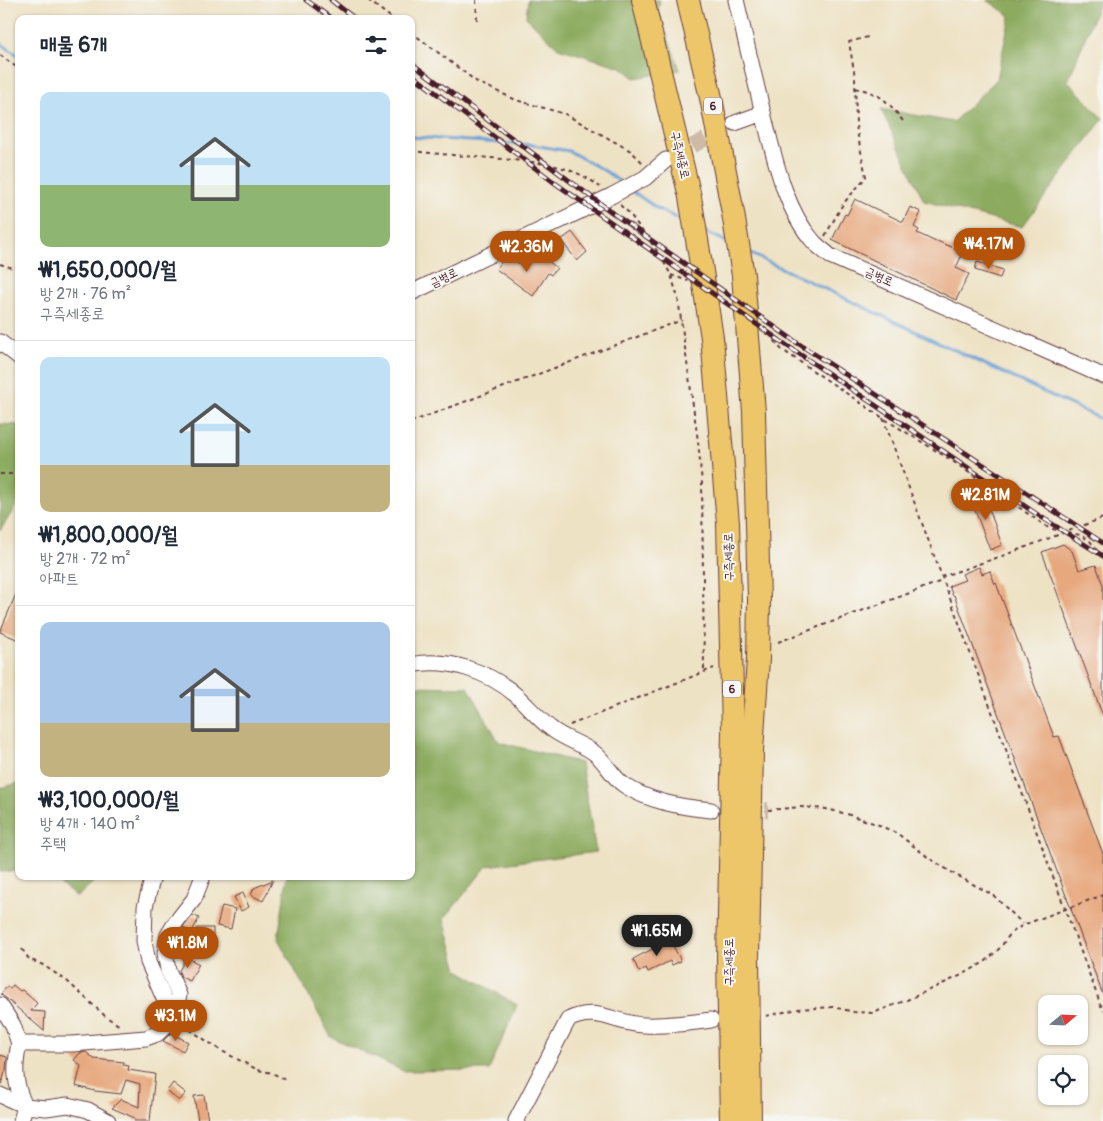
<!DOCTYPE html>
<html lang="ko">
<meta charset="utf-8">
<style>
body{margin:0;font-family:Pangolin,"Poor Story",sans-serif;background:#f2f2f3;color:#1f2937;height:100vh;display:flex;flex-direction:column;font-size:19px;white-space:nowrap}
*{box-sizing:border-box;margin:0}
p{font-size:16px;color:#747a83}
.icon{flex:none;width:28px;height:28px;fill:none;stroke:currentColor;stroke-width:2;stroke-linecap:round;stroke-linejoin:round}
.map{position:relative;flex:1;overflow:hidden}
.panel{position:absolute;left:15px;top:15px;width:400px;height:865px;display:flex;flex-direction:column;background:#fff;border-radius:10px;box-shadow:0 1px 4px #0004}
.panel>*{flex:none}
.needle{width:32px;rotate:71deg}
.tools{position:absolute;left:1038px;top:995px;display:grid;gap:10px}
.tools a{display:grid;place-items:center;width:50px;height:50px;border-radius:10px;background:#fff;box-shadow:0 1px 4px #0004;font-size:25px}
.price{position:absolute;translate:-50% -42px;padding:0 11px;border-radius:18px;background:#b45309;color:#fff;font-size:16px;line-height:32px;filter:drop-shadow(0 1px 2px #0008)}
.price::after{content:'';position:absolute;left:50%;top:30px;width:15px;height:11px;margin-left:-8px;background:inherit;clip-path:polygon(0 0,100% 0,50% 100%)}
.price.selected{background:#222;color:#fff}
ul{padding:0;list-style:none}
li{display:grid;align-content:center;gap:10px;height:265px;padding:0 25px}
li+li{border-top:1px solid #e0e1e3}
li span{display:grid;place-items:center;height:155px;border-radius:10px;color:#555}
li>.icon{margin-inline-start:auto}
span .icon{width:90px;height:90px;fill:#fffc;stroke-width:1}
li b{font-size:21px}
h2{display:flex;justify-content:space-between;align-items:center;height:60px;padding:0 25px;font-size:21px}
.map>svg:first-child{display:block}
</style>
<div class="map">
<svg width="1103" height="1121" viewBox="0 0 1103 1121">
<rect width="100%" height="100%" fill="#f6f6f2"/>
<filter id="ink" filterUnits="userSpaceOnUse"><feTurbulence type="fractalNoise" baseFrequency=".02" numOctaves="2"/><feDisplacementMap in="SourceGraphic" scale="10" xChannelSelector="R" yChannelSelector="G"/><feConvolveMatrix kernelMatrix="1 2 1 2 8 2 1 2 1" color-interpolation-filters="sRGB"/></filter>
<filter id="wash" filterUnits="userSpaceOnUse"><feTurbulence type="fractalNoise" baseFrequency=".0096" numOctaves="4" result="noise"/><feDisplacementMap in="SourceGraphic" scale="20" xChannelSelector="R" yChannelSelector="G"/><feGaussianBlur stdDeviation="1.12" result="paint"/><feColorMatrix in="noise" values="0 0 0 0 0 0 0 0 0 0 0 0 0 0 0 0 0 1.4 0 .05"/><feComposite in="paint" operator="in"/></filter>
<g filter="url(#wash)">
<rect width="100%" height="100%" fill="#eee2c4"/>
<g fill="#8cab5e" stroke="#6b6544">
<polygon points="528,0 660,0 658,10 680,70 635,78 621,67 558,48 526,17"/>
<polygon points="987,0 1100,0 1068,81 1103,119 1022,227 924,201 881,109 953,122 997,79 1010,16"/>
<polygon points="0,424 19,425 19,501 0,531"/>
<polygon points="411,686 468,687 499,742 581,763 596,852 487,866 444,919 458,970 517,1005 489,1070 403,1071 331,1037 278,939 287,876 411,876"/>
<polygon points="19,783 19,871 0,872 0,788"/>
<polygon points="49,876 100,876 77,897"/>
</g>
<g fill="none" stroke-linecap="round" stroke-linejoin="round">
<g stroke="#68a0d6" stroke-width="3">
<polyline points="0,43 19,56"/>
<polyline points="411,137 533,145 569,151 605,171 623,184"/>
<polyline points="632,191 658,209 684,222"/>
<polyline points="704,231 729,243"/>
<polyline points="749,253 1103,420"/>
</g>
</g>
<g id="blocks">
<g fill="#e7a87e">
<polygon points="855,199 903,222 910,207 921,212 914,227 919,230 917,233 936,242 937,241 963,252 956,268 969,274 956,300 832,240 845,214 847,215"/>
<polygon points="572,232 587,252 577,261 561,240"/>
<polygon points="531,255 539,261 543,257 557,268 551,275 548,273 533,296 496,269 505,258 509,256 523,267"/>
<polygon points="977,262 1003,270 1000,278 975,270"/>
<polygon points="983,492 1002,545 990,550 970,497"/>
<polygon points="1063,544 1072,551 1079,570 1096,565 1103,585 1103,716 1042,552"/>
<polygon points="979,567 982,574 990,571 995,584 996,583 1054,737 1059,736 1103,854 1103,995 954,595 953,596 949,586 965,580 962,574"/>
<polygon points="19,587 19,640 0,632"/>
<polygon points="273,880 263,901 251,895 254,888"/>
<polygon points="243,893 249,907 241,911 234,897"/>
<polygon points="222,906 235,909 231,929 217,926"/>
<polygon points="193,915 199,918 192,932 183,928"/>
<rect x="197" y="928" width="16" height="13"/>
<polygon points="670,940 681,961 672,965 670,961 648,972 646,968 639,972 633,959"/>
<polygon points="186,957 199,964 190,981 181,977 179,971"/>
<polygon points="13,985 20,991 22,990 37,1003 31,1011 45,1012 44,1031 1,994 7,986 10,989"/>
<polygon points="171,1033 188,1042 183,1051 163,1041"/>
<polygon points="86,1052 94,1059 124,1062 123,1065 129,1066 128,1070 155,1074 150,1121 134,1121 135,1118 112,1108 121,1099 139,1107 140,1084 126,1080 121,1094 95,1091 76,1086 81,1066 74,1060 80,1053"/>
<polygon points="0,1055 7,1057 6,1070 1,1085 0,1085"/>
<polygon points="173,1083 186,1093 179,1101 167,1091"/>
<polygon points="204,1095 208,1121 198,1121 194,1096"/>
</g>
</g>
</g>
<g filter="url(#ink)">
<use href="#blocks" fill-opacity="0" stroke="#633c42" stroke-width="1"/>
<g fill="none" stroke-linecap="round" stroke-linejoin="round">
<g stroke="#cdbba5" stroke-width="15" stroke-dasharray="15 8" stroke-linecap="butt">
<polyline points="672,157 724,129"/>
<polyline points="742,810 768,810"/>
</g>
<defs>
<g id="minor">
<polyline points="736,0 763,113"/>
<path d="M735 123 763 113C774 155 784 208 813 241 818 247 825 251 830 256L1103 376"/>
<polyline points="411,293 611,196 645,178 666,160"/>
<polyline points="0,342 19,357"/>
<path d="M411 665C448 657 490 672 517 696 529 707 539 720 553 730 565 739 580 743 593 752 605 760 612 777 624 785 649 802 682 807 711 810"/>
<polyline points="153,876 145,907 144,941 148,962 166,1003 166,1025"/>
<polyline points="0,1005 13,1025 19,1044"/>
<polyline points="0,1095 25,1106 21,1121"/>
<path d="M108 1121 88 1110 68 1105 46 1108 25 1106C14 1083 14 1068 19 1044H72L146 1038 157 1034 174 1018 179 995 168 970 165 953 168 935 176 922 194 899 203 876"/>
<path d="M516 1121 568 1020C597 1005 615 1024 644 1025 667 1026 689 1023 711 1020"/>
</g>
<g id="highway">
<polyline points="643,0 690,197 700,258 712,338 728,523 733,732 728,958 731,1121"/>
<polyline points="688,0 711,98 733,213 743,275 754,412 759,600 758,659 752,751 748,957 750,1121"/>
</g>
</defs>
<use href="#minor" stroke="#633c42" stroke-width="17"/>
<use href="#highway" stroke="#633c42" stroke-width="24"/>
<g stroke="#633c42" stroke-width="2" stroke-dasharray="4 4" stroke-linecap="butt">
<polyline points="368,0 393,19"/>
<polyline points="476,0 477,21"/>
<polyline points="411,32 477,82 516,100 565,114 631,151 644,164"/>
<polyline points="0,55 19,69"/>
<path d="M855 88C880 93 888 101 903 121"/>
<path d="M411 151C438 154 465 156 491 158 530 162 569 162 600 187"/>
<polyline points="620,205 629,213 658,252 671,275 678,298 698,441 702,483 704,671"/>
<polyline points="825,236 843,204 866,177 856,126 855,77 849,42 868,37"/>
<polyline points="0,264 13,268 19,267"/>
<polyline points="671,275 688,281"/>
<polyline points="765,328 781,349 883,418 951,460 1047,527 1062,532 1081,535 1090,541 1103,559"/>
<polyline points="883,418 1103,1011"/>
<polyline points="411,422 682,320"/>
<polyline points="0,474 19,474"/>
<polyline points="941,577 1002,556 1103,518"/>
<polyline points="778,642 942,581"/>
<polyline points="570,725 714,668"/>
<polyline points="768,810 801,807 826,809 847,814 879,825 898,834 929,858 956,875 993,895 1023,924"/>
<polyline points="22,949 29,959 43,965 67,981 105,1016 120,1026"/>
<polyline points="766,1016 798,1009 833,1007 854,1012 873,1013 907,1000 964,974 986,961 1000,948 1011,933 1023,925 1103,895"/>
<polyline points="183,1025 220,1050 258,1070 272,1073 286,1080"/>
</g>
<use href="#minor" stroke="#fff" stroke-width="15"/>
<use href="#highway" stroke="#ecc669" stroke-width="22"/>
<defs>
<g id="rail">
<polyline points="306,0 332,19"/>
<polyline points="331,0 355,19"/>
<polyline points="411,63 621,219 796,342 1103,543"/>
<polyline points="411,74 555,183 789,347 1038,515 1103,556"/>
</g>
</defs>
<use href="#rail" stroke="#4a1f2b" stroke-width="5"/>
<use href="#rail" stroke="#f6f6f2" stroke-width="3" stroke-dasharray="9" stroke-linecap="butt"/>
</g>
</g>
<g text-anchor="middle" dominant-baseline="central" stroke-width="4" stroke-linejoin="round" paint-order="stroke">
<g fill="#f6f6f2" stroke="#7e6067" stroke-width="1">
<rect x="704" y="97.5" width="18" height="17" rx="4"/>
<rect x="723" y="680.5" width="18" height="17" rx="4"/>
</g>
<g font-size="11" font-weight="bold" fill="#4a1f2b">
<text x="713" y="106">6</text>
<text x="732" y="689">6</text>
</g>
<g font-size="12" fill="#4a1f2b" stroke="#f6f6f2">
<text transform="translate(680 155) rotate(77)">구즉세종로</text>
<text transform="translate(879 277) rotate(24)">금병로</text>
<text transform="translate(444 278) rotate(-26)">금병로</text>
<text transform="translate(729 557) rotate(-91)">구즉세종로</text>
<text transform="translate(729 962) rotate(-90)">구즉세종로</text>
</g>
</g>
</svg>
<div class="tools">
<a><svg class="needle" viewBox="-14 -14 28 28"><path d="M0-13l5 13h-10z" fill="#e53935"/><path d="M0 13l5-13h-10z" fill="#747a83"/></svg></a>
<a><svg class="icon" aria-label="locate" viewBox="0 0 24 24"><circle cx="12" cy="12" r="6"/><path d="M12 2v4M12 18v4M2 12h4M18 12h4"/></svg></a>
</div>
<b class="price" style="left:989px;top:270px">₩4.17M</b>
<b class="price" style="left:527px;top:273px">₩2.36M</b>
<b class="price" style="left:986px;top:521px">₩2.81M</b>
<b class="price selected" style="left:657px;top:957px">₩1.65M</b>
<b class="price" style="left:188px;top:969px">₩1.8M</b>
<b class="price" style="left:176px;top:1042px">₩3.1M</b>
<section class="panel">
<h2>매물 6개<svg class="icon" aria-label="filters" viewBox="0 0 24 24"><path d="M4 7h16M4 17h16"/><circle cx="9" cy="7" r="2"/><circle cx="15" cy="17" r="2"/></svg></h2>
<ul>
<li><span style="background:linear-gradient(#bfe0f5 60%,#8fb573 0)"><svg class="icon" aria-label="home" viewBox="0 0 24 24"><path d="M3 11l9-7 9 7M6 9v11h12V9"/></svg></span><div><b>₩1,650,000/월</b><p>방 2개 · 76 m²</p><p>구즉세종로</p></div></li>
<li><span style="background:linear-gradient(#bfe0f5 70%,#c2b280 0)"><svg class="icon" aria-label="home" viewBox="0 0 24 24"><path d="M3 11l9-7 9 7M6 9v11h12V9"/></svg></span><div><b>₩1,800,000/월</b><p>방 2개 · 72 m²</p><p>아파트</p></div></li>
<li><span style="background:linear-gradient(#a9c7e8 65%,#c2b280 0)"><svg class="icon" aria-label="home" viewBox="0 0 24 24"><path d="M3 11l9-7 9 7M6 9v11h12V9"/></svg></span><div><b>₩3,100,000/월</b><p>방 4개 · 140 m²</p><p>주택</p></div></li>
</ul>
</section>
</div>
